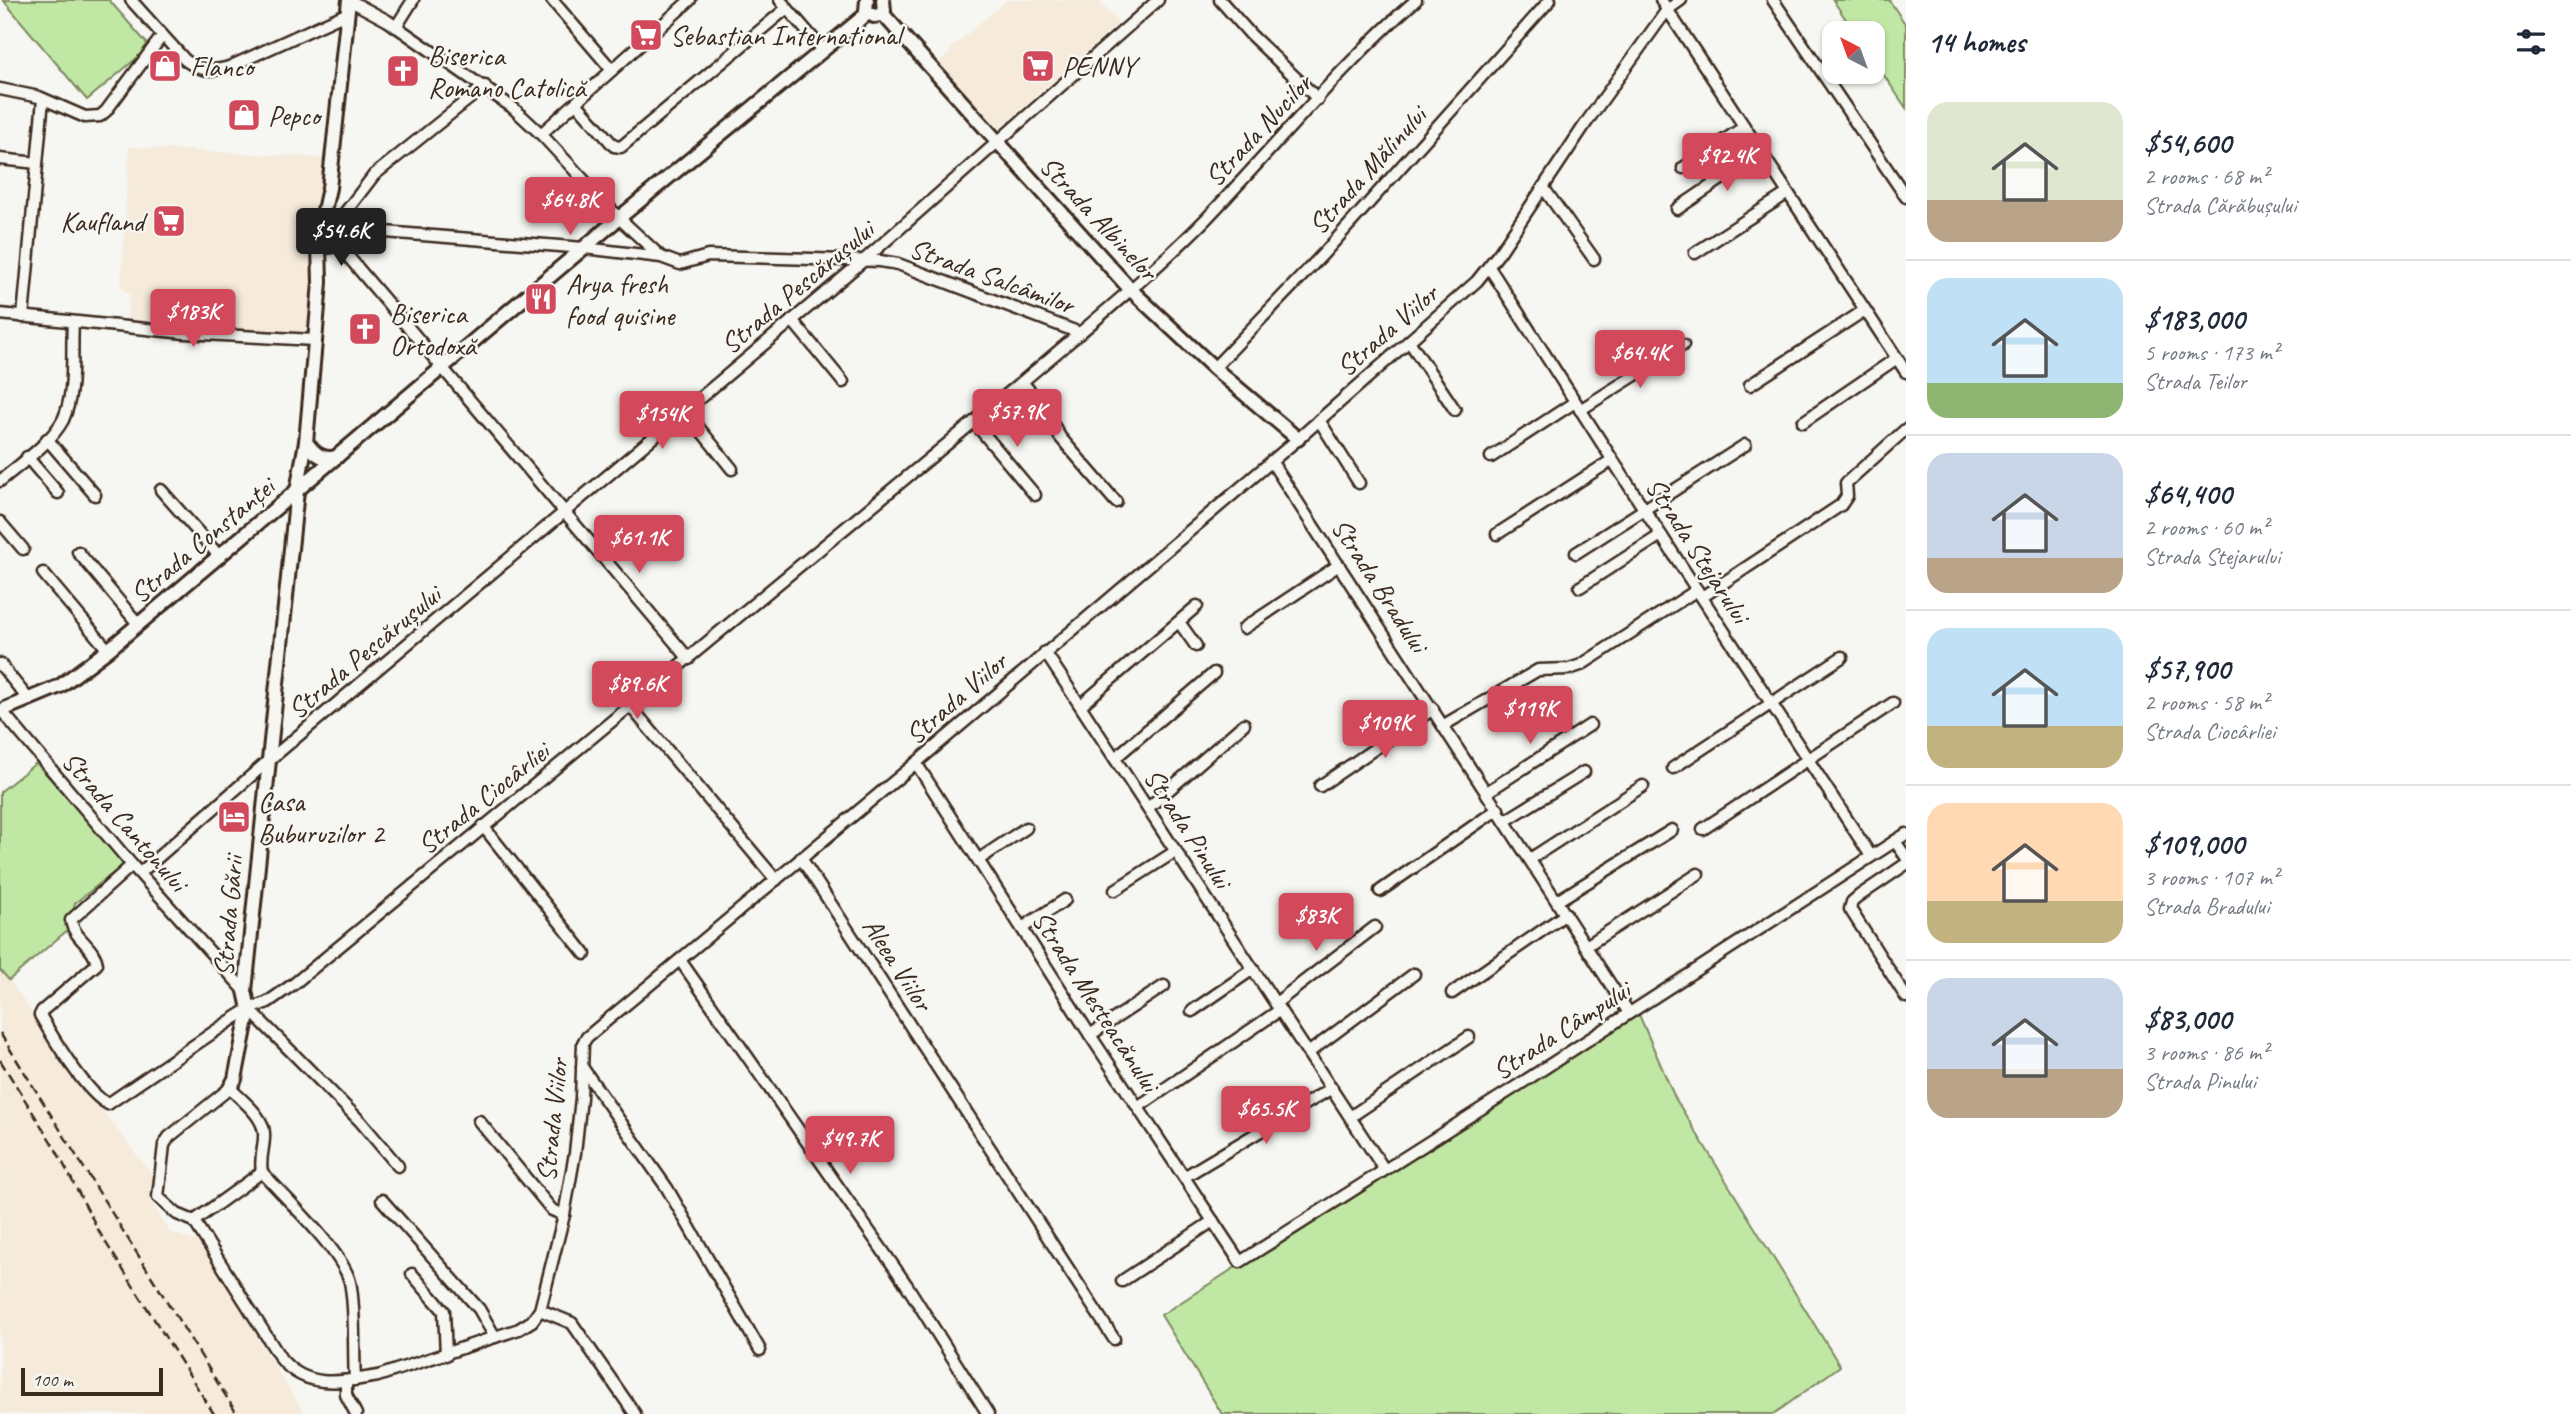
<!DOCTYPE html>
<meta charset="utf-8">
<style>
body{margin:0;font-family:Caveat,sans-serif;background:#f2f2f3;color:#1f2937;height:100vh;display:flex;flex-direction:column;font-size:26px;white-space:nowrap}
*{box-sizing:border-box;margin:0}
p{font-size:23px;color:#747a83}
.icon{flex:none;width:38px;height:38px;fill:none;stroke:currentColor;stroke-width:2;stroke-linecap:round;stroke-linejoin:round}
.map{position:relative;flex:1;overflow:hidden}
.side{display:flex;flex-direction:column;background:#fff;width:665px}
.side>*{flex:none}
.needle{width:46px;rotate:319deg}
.controls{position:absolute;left:1822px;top:21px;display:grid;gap:14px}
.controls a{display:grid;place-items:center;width:63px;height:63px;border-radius:14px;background:#fff;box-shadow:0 2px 5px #0004;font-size:35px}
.scale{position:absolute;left:21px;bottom:18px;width:142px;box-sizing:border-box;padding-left:7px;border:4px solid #3b2a1e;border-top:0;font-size:19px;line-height:24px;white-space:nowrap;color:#3b2a1e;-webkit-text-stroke:5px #f6f6f2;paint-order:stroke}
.price{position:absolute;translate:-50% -60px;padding:0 16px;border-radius:7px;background:#d1495b;color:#fff;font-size:23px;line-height:46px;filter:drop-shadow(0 2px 4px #0008)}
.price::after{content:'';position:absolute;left:50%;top:42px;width:21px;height:16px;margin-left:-10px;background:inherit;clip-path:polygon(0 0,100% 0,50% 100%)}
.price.on{background:#222;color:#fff}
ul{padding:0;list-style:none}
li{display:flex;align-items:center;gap:21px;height:175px;padding:0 21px}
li+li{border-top:2px solid #e0e1e3}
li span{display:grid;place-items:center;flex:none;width:196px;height:140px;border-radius:21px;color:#555}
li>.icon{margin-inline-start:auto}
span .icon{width:84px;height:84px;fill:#fffc;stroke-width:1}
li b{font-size:30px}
h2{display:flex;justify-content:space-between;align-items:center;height:84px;padding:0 21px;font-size:30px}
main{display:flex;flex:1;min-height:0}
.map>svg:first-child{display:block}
</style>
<main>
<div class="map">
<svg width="1906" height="1414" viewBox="0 0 1906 1414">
<rect width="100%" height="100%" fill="#f6f6f2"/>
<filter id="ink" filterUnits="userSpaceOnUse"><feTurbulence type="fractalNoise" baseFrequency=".0143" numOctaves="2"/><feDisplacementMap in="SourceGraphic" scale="14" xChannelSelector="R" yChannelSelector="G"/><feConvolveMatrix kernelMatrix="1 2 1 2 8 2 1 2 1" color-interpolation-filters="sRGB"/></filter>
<g filter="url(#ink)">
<g fill="#f6eadb">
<polygon points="1007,0 1098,0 1118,24 996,131 937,64 952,51 951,48"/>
<polygon points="129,147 326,158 315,335 127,324 129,294 121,286"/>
<polygon points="36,763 127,862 75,903 70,928 9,980 101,1109 157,1181 152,1204 170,1232 195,1241 205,1234 264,1332 257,1338 305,1414 0,1414 0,792"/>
</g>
<g fill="#c0e8a4" stroke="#7e8961" stroke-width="2">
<polygon points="3,0 109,0 150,47 87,100"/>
<polygon points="1833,0 1889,0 1906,25 1906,108 1873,59 1872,33 1855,33"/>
<polygon points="36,763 127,862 75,903 70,928 9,980 0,970 0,792"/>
<polygon points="1637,1010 1675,1098 1840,1366 1774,1414 1222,1414 1161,1315"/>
</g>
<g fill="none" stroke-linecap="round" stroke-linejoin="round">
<defs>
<g id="minor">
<path d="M131 0 185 60C200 71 211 72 229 67L348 13"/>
<polyline points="349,0 388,21 512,107 541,134 619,218 660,256"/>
<polyline points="552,0 612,70"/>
<polyline points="780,0 823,50"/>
<polyline points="1220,0 1251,35 1318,99"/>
<polyline points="1661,0 1906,372"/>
<polyline points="1773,0 1906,197"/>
<polyline points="396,27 413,0"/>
<polyline points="0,89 39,97 85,117 100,116 106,111 162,36"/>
<polyline points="576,103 614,146 621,147 787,8"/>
<polyline points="541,134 690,0"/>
<polyline points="0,159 37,163"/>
<polyline points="1683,168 1744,127"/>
<polyline points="1543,187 1594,259"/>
<polyline points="1677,209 1761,152"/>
<polyline points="334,227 374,175 485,86"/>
<polyline points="335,228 584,248 661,257 680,264 708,256 880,261 898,264 1080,333"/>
<polyline points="335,241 689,659"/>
<polyline points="1695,253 1788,193"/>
<polyline points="1489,267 1644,509 1871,856"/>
<polyline points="0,314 185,333 314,340"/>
<polyline points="23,317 43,99"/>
<polyline points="792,320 843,382"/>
<polyline points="1409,341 1455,410"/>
<polyline points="1214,368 1324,253 1550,0"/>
<polyline points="1022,382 1042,405 1060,437 1116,502"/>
<polyline points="1750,385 1865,310"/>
<polyline points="1580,410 1683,345"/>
<polyline points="686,412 732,469"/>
<polyline points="1319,420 1359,483"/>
<polyline points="974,422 1035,495"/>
<polyline points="1803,422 1897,358"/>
<polyline points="47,439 95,495"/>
<polyline points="27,457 58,493"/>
<polyline points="1491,457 1575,402"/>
<polyline points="1271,461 1629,1013"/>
<path d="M0 481C20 464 50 444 63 420 76 392 71 353 73 322"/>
<polyline points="161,490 220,557"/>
<polyline points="0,522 23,549"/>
<polyline points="1497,534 1612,460"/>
<polyline points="78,552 139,625"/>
<polyline points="1576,553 1745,445"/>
<polyline points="43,573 108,650"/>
<polyline points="1580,587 1661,535"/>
<polyline points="1702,597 1841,505 1847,496 1846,483 1906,429"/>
<polyline points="1179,622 1196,646"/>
<polyline points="1244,628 1339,565"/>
<polyline points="1045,652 1384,1169"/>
<polyline points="0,664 29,700"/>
<polyline points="1081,705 1197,606"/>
<polyline points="631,707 776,880"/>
<polyline points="1,710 132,865 245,991"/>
<polyline points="1444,725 1538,670 1569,669 1581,665 1697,590"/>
<polyline points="1115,758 1214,673"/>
<polyline points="916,763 1090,1035 1240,1262 1517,1086 1906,834"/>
<polyline points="1673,768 1842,657"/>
<polyline points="1320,786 1433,709"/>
<polyline points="1487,792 1590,725"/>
<polyline points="1148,808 1244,724"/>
<polyline points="1505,821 1584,772"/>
<polyline points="483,826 585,954"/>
<polyline points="1703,829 1893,703"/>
<polyline points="1895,841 1906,857"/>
<polyline points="801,858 1114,1339"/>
<polyline points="1530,859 1643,786"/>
<polyline points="978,860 1026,828"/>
<polyline points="1906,864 1859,896 1852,902 1850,909 1906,997"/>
<path d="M132 865 71 920C73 938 95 947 97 964L42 1011 40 1015C53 1038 86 1093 108 1104L230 1021 249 1009 268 1002 295 983 1022 382C1084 329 1149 277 1206 219 1275 147 1341 65 1416 0"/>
<polyline points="140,873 267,762 863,261 1158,0"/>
<polyline points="1115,890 1176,851"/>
<polyline points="1380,891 1498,809"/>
<polyline points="1557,901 1672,830"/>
<polyline points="1022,928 1065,900"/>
<polyline points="1586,946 1698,874"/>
<polyline points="680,960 906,1284 988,1414"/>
<polyline points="1452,993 1566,914"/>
<polyline points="1276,1003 1375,927"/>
<polyline points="249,1009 360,1121 398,1166"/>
<polyline points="1192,1011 1253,969"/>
<polyline points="1090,1035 1164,986"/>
<polyline points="1308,1053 1414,974"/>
<polyline points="582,1067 667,1188 760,1350"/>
<polyline points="1138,1107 1280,1010"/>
<polyline points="1350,1117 1469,1037"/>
<polyline points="479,1121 552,1210 564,1215"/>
<polyline points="1184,1177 1332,1088"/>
<polyline points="382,1200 479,1309 495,1337"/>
<polyline points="194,1221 262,1172"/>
<polyline points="412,1274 444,1311 446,1355"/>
<polyline points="1122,1281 1213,1221"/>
<polyline points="540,1310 572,1323 635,1414"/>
<path d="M355 1380C353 1350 356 1311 350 1282 342 1251 285 1198 262 1172 259 1158 265 1146 264 1133 263 1115 241 1100 230 1088L169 1137 164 1145 158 1197 177 1214 194 1221 281 1359C307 1390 342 1382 378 1376L519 1329 532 1321 540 1310 564 1215 575 1153 581 1098 583 1043 587 1037 916 763 1298 439 1477 281 1500 252 1588 120 1667 10 1681 0"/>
<polyline points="346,1381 346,1395 356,1414"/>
</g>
<g id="tertiary">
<polyline points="867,0 866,11 874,16 880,15 884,11 883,0"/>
<polyline points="882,13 1130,289 1214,368 1298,439"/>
<polyline points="321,224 329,223 335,228 337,238 330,246 319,245 314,239 313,232 321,224 329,188 349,0"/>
<path d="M306 442C314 453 322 461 337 457"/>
<polyline points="0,711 60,686 108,650 619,218 868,13"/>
<polyline points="230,1088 235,1079 249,1009 245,991 297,491 306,442 316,330 320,282 319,245"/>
</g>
</defs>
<use href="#minor" stroke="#3b2a1e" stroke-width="15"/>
<use href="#tertiary" stroke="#3b2a1e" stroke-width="18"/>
<use href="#minor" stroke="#f6f6f2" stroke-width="10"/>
<use href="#tertiary" stroke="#f6f6f2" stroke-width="12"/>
<g stroke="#3b2a1e" stroke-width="2.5" stroke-dasharray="10 5" stroke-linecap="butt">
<polyline points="0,1033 237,1414"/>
<polyline points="0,1060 55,1148 101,1235 214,1414"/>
</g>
</g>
</g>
<defs>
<symbol id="supermarket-square" viewBox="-11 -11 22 22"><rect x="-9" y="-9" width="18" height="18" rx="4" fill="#d1495b" stroke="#f6f6f2"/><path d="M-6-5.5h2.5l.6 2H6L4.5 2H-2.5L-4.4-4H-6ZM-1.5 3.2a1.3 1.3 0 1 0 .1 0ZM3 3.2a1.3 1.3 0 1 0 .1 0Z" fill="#fff"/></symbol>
<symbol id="shop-square" viewBox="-11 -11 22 22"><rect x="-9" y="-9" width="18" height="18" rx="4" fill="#d1495b" stroke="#f6f6f2"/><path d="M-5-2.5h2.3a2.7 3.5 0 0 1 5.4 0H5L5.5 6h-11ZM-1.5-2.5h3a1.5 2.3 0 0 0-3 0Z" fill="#fff"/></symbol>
<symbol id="church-square" viewBox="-11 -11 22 22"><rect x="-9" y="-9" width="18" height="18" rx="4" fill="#d1495b" stroke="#f6f6f2"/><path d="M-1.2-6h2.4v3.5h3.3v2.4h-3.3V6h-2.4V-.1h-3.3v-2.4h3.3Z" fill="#fff"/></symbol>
<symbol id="restaurant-square" viewBox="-11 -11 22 22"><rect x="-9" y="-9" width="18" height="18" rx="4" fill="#d1495b" stroke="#f6f6f2"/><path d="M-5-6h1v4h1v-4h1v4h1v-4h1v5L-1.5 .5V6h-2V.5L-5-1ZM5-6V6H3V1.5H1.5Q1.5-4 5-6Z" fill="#fff"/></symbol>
<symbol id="hotel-square" viewBox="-11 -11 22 22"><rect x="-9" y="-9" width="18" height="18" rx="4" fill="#d1495b" stroke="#f6f6f2"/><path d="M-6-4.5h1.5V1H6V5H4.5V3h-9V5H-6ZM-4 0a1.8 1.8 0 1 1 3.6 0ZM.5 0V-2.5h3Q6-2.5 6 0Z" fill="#fff"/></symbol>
</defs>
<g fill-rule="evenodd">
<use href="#supermarket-square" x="627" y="16" width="38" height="38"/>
<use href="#shop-square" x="146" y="47" width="38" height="38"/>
<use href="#supermarket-square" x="1019" y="47" width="38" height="38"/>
<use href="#church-square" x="384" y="52" width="38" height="38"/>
<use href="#shop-square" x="225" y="96" width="38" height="38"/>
<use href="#supermarket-square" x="150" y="202" width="38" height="38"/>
<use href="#restaurant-square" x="522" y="280" width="38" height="38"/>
<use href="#church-square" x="346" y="310" width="38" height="38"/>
<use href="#hotel-square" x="215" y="798" width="38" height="38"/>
</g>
<g text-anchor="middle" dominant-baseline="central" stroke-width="5" stroke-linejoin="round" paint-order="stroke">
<g font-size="28" fill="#3b2a1e" stroke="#f6f6f2" text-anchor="start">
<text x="670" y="35">Sebastian International</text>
<text x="428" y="55">Biserica<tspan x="428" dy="32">Romano Catolică</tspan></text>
<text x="190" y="66">Flanco</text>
<text x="1062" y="66">PENNY</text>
<text x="268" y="115">Pepco</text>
<text x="144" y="221" text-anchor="end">Kaufland</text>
<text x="566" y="283">Arya fresh<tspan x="566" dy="32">food quisine</tspan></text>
<text x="390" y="313">Biserica<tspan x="390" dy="32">Ortodoxă</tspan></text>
<text x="258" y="801">Casa<tspan x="258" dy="32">Buburuzilor 2</tspan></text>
</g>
<g font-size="28" fill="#3b2a1e" stroke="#f6f6f2">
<text transform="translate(1258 130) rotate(-47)">Strada Nucilor</text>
<text transform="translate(1367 170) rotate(-48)">Strada Mălinului</text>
<text transform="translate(1099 218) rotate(47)">Strada Albinelor</text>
<text transform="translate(992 276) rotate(20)">Strada Salcâmilor</text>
<text transform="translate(797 287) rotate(-40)">Strada Pescărușului</text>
<text transform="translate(1387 330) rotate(-41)">Strada Viilor</text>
<text transform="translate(202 540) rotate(-40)">Strada Constanței</text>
<text transform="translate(1698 550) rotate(57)">Strada Stejarului</text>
<text transform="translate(1380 585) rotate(57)">Strada Bradului</text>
<text transform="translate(364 652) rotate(-40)">Strada Pescărușului</text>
<text transform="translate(956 698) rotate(-41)">Strada Viilor</text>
<text transform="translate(483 798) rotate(-39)">Strada Ciocârliei</text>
<text transform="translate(125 821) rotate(49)">Strada Cantonului</text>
<text transform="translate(1188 828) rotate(57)">Strada Pinului</text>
<text transform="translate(228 916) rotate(-85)">Strada Gării</text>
<text transform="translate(898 964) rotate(57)">Aleea Viilor</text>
<text transform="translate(1096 1001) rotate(57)">Strada Mesteacănului</text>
<text transform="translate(1561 1030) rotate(-33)">Strada Câmpului</text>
<text transform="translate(552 1120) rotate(-84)">Strada Viilor</text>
</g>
</g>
</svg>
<div class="controls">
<a><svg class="needle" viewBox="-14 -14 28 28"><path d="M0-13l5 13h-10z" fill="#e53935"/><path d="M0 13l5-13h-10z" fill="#747a83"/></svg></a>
</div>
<div class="scale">100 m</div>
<b class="price" style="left:1727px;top:193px">$92.4K</b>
<b class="price" style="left:570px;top:237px">$64.8K</b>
<b class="price on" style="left:341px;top:268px">$54.6K</b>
<b class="price" style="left:193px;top:349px">$183K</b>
<b class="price" style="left:1640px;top:390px">$64.4K</b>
<b class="price" style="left:1017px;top:449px">$57.9K</b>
<b class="price" style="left:662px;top:451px">$154K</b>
<b class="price" style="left:639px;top:575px">$61.1K</b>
<b class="price" style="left:637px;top:721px">$89.6K</b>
<b class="price" style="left:1530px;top:746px">$119K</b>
<b class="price" style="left:1385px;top:760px">$109K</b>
<b class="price" style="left:1316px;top:953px">$83K</b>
<b class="price" style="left:1266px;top:1146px">$65.5K</b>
<b class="price" style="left:850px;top:1176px">$49.7K</b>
</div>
<section class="side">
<h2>14 homes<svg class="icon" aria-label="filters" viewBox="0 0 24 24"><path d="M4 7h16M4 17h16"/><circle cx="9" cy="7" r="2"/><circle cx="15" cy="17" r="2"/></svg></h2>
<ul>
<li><span style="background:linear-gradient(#dfe7d0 70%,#b9a48a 0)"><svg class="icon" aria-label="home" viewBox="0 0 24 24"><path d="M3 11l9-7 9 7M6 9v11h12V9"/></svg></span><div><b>$54,600</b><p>2 rooms · 68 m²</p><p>Strada Cărăbușului</p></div></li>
<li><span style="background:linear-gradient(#bfe0f5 75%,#8fb573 0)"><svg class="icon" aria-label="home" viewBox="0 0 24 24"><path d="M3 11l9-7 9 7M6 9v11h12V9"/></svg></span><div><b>$183,000</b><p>5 rooms · 173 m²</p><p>Strada Teilor</p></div></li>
<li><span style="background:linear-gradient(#c9d6e8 75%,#b9a48a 0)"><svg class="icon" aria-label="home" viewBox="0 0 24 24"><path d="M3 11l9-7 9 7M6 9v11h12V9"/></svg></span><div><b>$64,400</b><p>2 rooms · 60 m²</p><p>Strada Stejarului</p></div></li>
<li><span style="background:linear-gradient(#bfe0f5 70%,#c2b280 0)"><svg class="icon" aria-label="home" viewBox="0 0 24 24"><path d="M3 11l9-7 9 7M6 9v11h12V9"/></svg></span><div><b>$57,900</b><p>2 rooms · 58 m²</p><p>Strada Ciocârliei</p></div></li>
<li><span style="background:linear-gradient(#ffd9b3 70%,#c2b280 0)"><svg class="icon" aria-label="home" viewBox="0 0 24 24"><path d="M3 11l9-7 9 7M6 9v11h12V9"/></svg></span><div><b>$109,000</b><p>3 rooms · 107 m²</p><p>Strada Bradului</p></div></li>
<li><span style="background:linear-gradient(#c9d6e8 65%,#b9a48a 0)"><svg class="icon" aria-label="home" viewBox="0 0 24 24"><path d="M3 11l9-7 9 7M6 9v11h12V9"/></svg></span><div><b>$83,000</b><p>3 rooms · 86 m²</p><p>Strada Pinului</p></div></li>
</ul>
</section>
</main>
